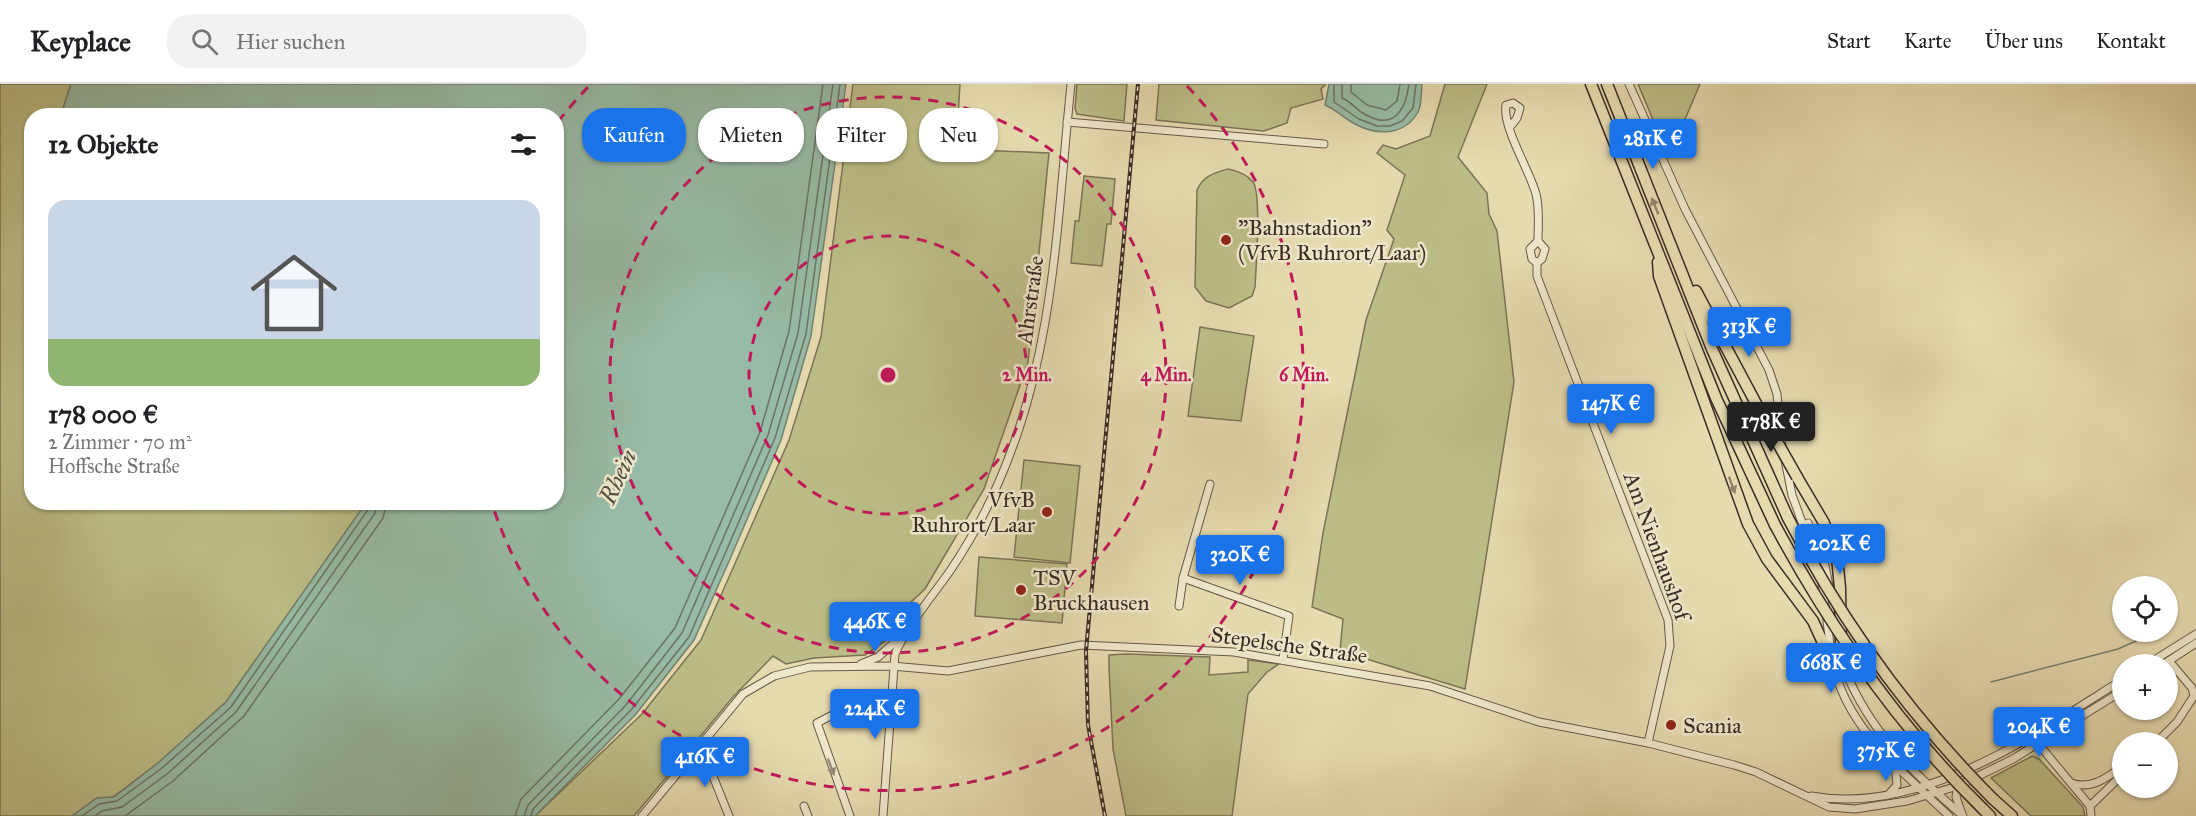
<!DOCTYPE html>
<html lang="de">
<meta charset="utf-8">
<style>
body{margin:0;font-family:"IM FELL Great Primer",serif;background:#f2f2f2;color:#202124;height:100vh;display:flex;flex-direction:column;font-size:22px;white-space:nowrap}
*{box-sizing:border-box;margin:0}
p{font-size:20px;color:#757577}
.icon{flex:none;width:33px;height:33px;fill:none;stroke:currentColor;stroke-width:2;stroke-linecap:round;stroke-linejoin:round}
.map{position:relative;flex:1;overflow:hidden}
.sheet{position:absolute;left:24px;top:24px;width:540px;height:402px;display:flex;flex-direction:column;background:#fff;border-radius:24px;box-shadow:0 2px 4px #0004}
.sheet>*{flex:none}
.guide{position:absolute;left:582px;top:24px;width:570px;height:54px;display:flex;gap:12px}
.buttons{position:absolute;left:2112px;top:492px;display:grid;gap:12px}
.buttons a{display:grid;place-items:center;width:66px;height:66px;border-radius:50%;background:#fff;box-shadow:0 2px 4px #0004;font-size:30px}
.price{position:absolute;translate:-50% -51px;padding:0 14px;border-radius:6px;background:#1a73e8;color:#fff;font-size:20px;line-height:39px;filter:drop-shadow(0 2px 3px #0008)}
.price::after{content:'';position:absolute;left:50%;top:36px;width:18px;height:14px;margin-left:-9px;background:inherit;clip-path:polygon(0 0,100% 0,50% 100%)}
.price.selected{background:#222;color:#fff}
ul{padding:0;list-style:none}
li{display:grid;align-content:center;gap:12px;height:318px;padding:0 24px}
li span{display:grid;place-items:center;height:186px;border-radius:18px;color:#555}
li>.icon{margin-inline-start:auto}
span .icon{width:108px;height:108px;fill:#fffc;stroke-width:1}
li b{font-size:26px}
h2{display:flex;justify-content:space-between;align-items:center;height:72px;padding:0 24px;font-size:26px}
.tag{padding:0 21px;border-radius:24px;background:#fff;box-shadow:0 2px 4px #0004;font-size:21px;line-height:54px}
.tag.selected{background:#1a73e8;color:#fff}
header{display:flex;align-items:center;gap:36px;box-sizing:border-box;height:84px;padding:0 30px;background:#fff;border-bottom:2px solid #e0e0e0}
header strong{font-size:28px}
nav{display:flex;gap:33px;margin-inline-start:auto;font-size:21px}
.search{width:420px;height:54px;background:#f2f2f2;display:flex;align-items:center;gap:15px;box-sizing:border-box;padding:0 21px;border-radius:24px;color:#757577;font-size:22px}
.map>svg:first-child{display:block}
</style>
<header>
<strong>Keyplace</strong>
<div class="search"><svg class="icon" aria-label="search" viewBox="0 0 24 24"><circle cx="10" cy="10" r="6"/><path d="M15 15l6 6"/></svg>Hier suchen</div>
<nav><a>Start</a><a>Karte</a><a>Über uns</a><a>Kontakt</a></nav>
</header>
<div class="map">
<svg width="2196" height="732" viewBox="0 0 2196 732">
<rect width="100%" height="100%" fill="#e6daaf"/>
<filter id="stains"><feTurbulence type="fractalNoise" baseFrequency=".00333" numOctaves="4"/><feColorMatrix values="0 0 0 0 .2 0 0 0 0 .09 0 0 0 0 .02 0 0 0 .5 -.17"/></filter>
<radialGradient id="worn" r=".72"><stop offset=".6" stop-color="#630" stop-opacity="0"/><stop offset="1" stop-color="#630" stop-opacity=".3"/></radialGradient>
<g fill="#bcbd86" stroke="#7c7456" stroke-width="1.5">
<polygon points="0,0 71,0 61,31 32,32 32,418 366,419 226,618 158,679 113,713 97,714 72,732 0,732"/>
<polygon points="853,0 960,0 956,65 1049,69 1028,278 984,405 925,505 896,532 892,552 865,571 814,574 786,580 773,572 733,613 634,732 535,732 642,630 701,556 737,475 789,356 821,253"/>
<polygon points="1077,0 1127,0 1124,37 1077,30 1075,25"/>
<polygon points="1159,0 1326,0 1321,5 1323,15 1291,24 1287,39 1264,47 1156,36"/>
<polygon points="1445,0 1487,0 1458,73 1487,109 1489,130 1497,147 1514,298 1465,605 1340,567 1343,535 1312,523 1323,449 1366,236 1394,155 1387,146 1405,91 1377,69 1383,61 1396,65 1430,52"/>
<polygon points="1638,0 1700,0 1671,68 1667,69"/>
<path d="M1228 85C1238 87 1247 90 1253 98 1262 110 1256 184 1255 203L1252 212 1229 224 1206 217 1195 203 1197 106C1203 92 1214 89 1228 85Z"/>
<polygon points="1084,92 1115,95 1111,140 1107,140 1102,182 1071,179 1075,137 1079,137"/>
<polygon points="1200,243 1254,252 1241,337 1188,332"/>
<polygon points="1024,376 1080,382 1070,479 1014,473"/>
<polygon points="979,473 1067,480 1062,539 975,532"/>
<polygon points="1127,570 1210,573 1209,591 1248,588 1248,576 1279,580 1267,588 1248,610 1232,732 1126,732 1113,665 1109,584 1109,571"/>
<polygon points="2032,672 2039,675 2083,723 2085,732 2031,732 1991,694"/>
</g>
<g fill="#97bba6" stroke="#738272" stroke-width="1.5">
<polygon points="71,0 846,0 811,252 781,356 730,475 694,556 636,630 535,732 72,732 97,714 114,713 158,679 226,618 366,419 556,418 556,32 61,31"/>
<path d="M1329 0H1422C1421 8 1422 21 1418 28 1405 51 1379 52 1357 41 1346 36 1337 26 1325 21Z"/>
</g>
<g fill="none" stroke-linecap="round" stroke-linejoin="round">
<g stroke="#6a7466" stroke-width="1.5">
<polyline points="1334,0 1334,18 1359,35 1377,42 1390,42 1402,37 1413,24 1416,0"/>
<path d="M1342 0V14C1350 17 1354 23 1361 28 1392 48 1405 29 1409 0"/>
<polyline points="1351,0 1351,8 1367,21 1386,26 1397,17 1400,0"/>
<polyline points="82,732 99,720 117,717 162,684 231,623 369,424 370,418"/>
<polyline points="95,732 102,727 122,723 167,690 236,628 375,429 378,418"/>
<polyline points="125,732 173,697 244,632 383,434 387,418"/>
<polyline points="515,732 521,715 619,615 675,544 760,348 789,247 823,0"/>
<polyline points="524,732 528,721 626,621 682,549 768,351 798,249 833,0"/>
<polyline points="531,732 533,725 631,626 689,553 775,354 806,250 840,0"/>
</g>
<polyline stroke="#738272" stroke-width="1.5" points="1991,598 2118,565 2156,548"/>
<defs>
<g id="minor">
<polyline points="1629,0 1685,125 1769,286 1777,310 1782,362"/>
<polyline points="1067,38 1324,60"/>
<path d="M1510 43 1517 34 1520 24 1513 19 1506 21C1502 43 1530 87 1536 110 1540 126 1538 142 1538 157L1545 165 1542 175 1537 179V192L1668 536 1670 562 1648 659"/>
<polyline points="1537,179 1532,175 1530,165 1538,157"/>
<polyline points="1785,376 1792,411 1819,485"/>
<polyline points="1808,439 1823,472 1829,502"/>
<polyline points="1183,494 1289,532 1283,575"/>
<polyline points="1822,499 1831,568"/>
<polyline points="1179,522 1183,494 1210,400"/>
<path d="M1833 579C1846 644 1904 689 1949 732"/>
<polyline points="861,580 878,573 901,553"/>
<polyline points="2148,580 2196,550"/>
<polyline points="2164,580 2196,559"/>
<path d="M1845 586C1870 648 1913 689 1963 732"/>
<polyline points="2035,656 2090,722 2091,732"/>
<polyline points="2157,658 2177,638 2194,612 2192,604 2169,577"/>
<polyline points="698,664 704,670 729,732"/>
<path d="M2071 699C2091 706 2106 694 2122 683"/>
<polyline points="1958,702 1956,713 1962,730"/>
<polyline points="1889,710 1897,701 1895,680"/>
<path d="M1811 712C1921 732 2034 651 2122 596"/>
<polyline points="804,722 808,732"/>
<polyline points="2090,722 2122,691"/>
<polyline points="642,732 743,610 774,592 810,583 892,582 948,587 1081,561 1234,568 1430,602 1539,638 1648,659 1734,681 1756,688 1829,723 1855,725 1907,717 1958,702 2013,675 2122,607"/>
<polyline points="850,732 817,639 838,628 889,631"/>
<path d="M883 732 895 570C909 539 931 514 950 487 969 459 987 426 1000 395 1055 268 1057 136 1071 0"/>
</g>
<g id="highway">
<polyline points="1591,0 1716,314 1775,441"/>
<polyline points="1607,0 1712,265 1788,434"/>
<polyline points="1658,178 1659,192 1748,440 1767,475 1813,537 1834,583"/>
<polyline points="1696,207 1767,340"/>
<polyline points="1797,393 1824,439 1837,473 1840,504 1841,560 1845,588"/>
<polyline points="1993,715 2012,732"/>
<polyline points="1983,725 1990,732"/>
</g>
</defs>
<use href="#minor" stroke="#665848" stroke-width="9"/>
<use href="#highway" stroke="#3c2c25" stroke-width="13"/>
<use href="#minor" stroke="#efe7cb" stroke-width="7"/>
<use href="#highway" stroke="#e6daaf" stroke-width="10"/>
<defs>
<polyline id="rail" points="1105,732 1088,641 1086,567 1138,0"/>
</defs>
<use href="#rail" stroke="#3c2c25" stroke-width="4"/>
<use href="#rail" stroke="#efe7cb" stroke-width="1.5" stroke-dasharray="4.5" stroke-linecap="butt"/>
<defs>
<g id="highway-bridge">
<polyline points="1767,340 1797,393"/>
<path d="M1788 434C1842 538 1910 632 1993 715"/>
<path d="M1775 441C1831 545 1898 642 1983 725"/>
</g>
</defs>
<use href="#highway-bridge" stroke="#3c2c25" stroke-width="13" stroke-linecap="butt"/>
<use href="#highway-bridge" stroke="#e6daaf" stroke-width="10"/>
</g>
<defs><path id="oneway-solid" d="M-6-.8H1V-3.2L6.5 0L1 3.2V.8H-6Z" transform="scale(1.5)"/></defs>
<g fill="#91836a">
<use href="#oneway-solid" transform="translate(1655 122) rotate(-112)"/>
<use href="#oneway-solid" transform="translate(1732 401) rotate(70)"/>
</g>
<use fill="#968a78" href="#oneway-solid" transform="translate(831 683) rotate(70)"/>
<g fill="none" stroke="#c2185b" stroke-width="3" stroke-dasharray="10 8">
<circle cx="888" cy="291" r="139"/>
<circle cx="888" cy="291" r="278"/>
<path d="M558 38A416 416 0 0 1 589 2M1187 2A416 416 0 1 1 492 420"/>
</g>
<g fill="#8f2418" stroke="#efe7cb" stroke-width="2">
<circle cx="1226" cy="156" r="6"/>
<circle cx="1047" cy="428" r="6"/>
<circle cx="1021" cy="506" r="6"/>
<circle cx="1671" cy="641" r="6"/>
</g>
<g text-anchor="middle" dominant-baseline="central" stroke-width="5" stroke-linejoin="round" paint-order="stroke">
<g font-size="22" fill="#3c2c25" stroke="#efe7cb" text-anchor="start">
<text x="1238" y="143">"Bahnstadion"<tspan x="1238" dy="25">(VfvB Ruhrort/Laar)</tspan></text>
<text x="1035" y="415" text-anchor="end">VfvB<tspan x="1035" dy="25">Ruhrort/Laar</tspan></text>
<text x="1033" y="493">TSV<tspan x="1033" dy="25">Bruckhausen</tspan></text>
<text x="1683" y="641">Scania</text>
</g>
<g font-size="22" fill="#3c2c25" stroke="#efe7cb">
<text transform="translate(1030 216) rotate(-82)">Ahrstraße</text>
<text transform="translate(1657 462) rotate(70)">Am Nienhaushof</text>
<text transform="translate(1289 561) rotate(8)">Stepelsche Straße</text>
</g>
<g font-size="24" font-style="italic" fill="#535045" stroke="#efe7cb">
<text transform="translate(618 393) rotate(-65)">Rhein</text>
</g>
</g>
<circle cx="888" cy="291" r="9" fill="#c2185b" stroke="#efe7cb" stroke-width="3"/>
<g font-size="18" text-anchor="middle" font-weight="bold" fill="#c2185b" stroke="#efe7cb" stroke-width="5" stroke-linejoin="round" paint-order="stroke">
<text x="1027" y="297">2 Min.</text>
<text x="1166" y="297">4 Min.</text>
<text x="1304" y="297">6 Min.</text>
</g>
<rect width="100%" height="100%" filter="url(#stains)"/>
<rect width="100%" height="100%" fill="url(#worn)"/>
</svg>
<div class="buttons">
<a><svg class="icon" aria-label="locate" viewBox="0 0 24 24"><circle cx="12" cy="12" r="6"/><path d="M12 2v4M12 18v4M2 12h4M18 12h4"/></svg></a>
<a>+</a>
<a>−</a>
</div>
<b class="price" style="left:1653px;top:86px">281K €</b>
<b class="price" style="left:1749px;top:274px">313K €</b>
<b class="price" style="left:1611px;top:351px">147K €</b>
<b class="price selected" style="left:1771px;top:369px">178K €</b>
<b class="price" style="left:1840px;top:491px">202K €</b>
<b class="price" style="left:1240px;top:502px">320K €</b>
<b class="price" style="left:875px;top:569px">446K €</b>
<b class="price" style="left:1831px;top:610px">668K €</b>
<b class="price" style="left:875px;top:656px">224K €</b>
<b class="price" style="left:2039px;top:674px">204K €</b>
<b class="price" style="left:1886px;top:698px">375K €</b>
<b class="price" style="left:705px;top:704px">416K €</b>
<div class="guide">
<a class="tag selected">Kaufen</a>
<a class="tag">Mieten</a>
<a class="tag">Filter</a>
<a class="tag">Neu</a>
</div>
<section class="sheet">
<h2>12 Objekte<svg class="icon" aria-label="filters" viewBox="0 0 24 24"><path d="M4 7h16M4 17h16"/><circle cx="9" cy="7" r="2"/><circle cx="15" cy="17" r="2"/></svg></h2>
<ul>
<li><span style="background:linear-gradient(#c9d6e8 75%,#8fb573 0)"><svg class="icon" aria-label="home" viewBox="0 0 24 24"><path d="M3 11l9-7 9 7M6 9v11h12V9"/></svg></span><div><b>178 000 €</b><p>2 Zimmer · 70 m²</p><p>Hoffsche Straße</p></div></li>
</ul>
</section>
</div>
